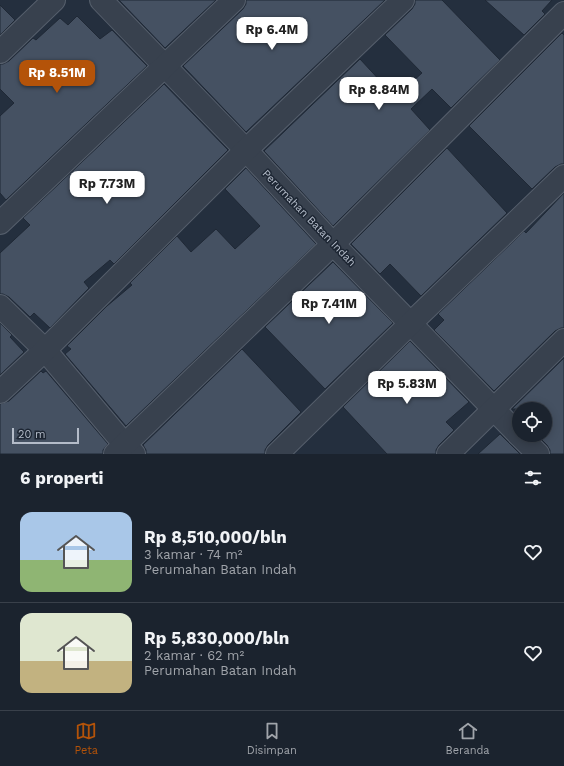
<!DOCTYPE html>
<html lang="id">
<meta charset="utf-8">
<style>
body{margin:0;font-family:"Work Sans",sans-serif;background:#242b36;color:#f1f3f6;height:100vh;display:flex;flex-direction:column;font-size:15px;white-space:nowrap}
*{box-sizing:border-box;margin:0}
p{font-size:13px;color:#a0a4aa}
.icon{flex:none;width:22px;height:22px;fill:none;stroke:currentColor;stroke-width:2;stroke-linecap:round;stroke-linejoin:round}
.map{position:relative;height:454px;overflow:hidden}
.drawer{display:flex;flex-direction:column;background:#1b232e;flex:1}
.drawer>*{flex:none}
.controls{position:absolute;left:512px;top:402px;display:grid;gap:8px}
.controls a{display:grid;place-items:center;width:40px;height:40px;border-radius:50%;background:#1b232e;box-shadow:0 2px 10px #0003,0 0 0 1px #39404a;font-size:20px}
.scale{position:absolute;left:12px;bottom:10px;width:67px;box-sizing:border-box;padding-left:4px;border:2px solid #b4bcc9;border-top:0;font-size:11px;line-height:14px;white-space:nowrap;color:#b4bcc9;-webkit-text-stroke:3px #1d2633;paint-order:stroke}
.price{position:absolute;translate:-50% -34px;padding:0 9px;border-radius:8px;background:#fff;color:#222;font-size:13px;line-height:26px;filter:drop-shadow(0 1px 2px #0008)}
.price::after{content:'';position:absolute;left:50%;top:24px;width:12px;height:9px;margin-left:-6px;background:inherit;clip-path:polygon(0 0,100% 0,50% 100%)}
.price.on{background:#b45309;color:#fff}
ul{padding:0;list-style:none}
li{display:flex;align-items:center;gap:12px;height:100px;padding:0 20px}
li+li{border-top:1px solid #39404a}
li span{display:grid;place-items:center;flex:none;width:112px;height:80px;border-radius:12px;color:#555}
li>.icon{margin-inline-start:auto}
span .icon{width:48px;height:48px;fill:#fffc;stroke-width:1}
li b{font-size:17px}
h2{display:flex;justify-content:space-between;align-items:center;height:48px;padding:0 20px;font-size:17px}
.menu{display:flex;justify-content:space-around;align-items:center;height:56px;border-top:1px solid #39404a;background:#1b232e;font-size:11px;color:#a0a4aa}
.menu a{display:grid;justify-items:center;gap:2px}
.menu .on{color:#b45309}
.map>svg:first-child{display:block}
</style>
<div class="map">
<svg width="564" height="454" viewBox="0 0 564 454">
<rect width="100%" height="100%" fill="#242f3e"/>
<g fill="#455162" stroke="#1f2835">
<polygon points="119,0 216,0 165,48"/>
<polygon points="246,0 385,0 246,132 183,66 243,9 246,4"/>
<polygon points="415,0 442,0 500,60 451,108 432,89 411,109 430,130 333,226 264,151 360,59 395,97 422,73 385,35 412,9 415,4"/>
<polygon points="485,0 552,0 542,11 545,14 524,35"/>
<polygon points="0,5 15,20 0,35"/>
<polygon points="77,16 100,39 112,30 147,66 6,200 0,193 0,116 14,103 0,89 0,64 3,64 9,61 33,38 36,40 60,18 68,25"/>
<polygon points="562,33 564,35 564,164 561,164 555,167 532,189 469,126"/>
<polygon points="164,84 228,150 114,264 110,260 84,282 89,288 50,328 34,313 30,317 9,297 3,294 0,294 0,253 30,225 23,218"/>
<polygon points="447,148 507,213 421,296 390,264 380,274 351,244"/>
<polygon points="246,168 316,244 126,426 65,354 71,349 67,346 107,306 132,285 130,283 177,236 191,252 216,229 235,249 260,226 225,189"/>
<polygon points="564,193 564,328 561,328 555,331 494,391 434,330 444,320 438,314 524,231 526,233"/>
<polygon points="333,262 393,323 325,389 265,327"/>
<polygon points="0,323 12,335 10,337 24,352 0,375"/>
<polygon points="410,341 469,402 446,422 454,430 439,445 436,450 436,454 387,454 343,407"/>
<polygon points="242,349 301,412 268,445 265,450 265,454 146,454 146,450 143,445"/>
<polygon points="564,358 564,454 550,454 550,450 547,445 537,435 545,435 545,409 512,409"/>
<polygon points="41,371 43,373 46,371 108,444 103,450 103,454 0,454 0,404 9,401"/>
<polygon points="500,434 520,454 478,454"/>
</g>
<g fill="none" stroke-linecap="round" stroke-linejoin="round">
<defs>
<g id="minor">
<polyline points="101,0 246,150 333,244 519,435"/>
<polyline points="0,52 54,0"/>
<polyline points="0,223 234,0"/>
<polyline points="0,306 45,350 125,445 134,454"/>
<polyline points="0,392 45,350 246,150 403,0"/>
<polyline points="519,435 538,454"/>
<polyline points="115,454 333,244 564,13"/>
<polyline points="277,454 411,323 564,176"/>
<polyline points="448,454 564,340"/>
</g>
</defs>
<use href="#minor" stroke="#565f6c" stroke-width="24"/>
<use href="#minor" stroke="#38414e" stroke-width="22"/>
</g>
<g text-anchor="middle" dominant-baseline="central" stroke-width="3" stroke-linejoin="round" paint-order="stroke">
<g font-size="11" fill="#b4bcc9" stroke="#1d2633">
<text transform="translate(309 218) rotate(46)">Perumahan Batan Indah</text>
</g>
</g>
</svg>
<div class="controls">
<a><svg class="icon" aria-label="locate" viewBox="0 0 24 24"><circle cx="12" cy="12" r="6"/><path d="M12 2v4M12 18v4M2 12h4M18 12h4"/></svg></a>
</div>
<div class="scale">20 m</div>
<b class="price" style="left:272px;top:51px">Rp 6.4M</b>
<b class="price on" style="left:57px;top:94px">Rp 8.51M</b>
<b class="price" style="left:379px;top:111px">Rp 8.84M</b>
<b class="price" style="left:107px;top:205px">Rp 7.73M</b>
<b class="price" style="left:329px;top:325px">Rp 7.41M</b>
<b class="price" style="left:407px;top:405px">Rp 5.83M</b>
</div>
<section class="drawer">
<h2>6 properti<svg class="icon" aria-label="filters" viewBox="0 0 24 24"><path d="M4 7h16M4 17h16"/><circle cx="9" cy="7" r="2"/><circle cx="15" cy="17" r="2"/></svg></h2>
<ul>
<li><span style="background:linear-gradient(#a9c7e8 60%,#8fb573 0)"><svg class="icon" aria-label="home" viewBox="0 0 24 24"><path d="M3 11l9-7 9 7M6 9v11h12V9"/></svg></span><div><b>Rp 8,510,000/bln</b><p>3 kamar · 74 m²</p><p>Perumahan Batan Indah</p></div><svg class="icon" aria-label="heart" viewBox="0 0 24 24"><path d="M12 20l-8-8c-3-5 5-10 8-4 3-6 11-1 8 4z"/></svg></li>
<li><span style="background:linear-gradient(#dfe7d0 60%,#c2b280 0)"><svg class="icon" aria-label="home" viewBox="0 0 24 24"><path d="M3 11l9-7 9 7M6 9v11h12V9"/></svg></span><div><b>Rp 5,830,000/bln</b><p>2 kamar · 62 m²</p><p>Perumahan Batan Indah</p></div><svg class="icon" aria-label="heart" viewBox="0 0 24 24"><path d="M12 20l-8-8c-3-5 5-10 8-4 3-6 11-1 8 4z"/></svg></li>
</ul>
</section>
<nav class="menu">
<a class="on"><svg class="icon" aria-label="map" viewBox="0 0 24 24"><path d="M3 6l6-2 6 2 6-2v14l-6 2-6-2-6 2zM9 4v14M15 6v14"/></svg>Peta</a>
<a><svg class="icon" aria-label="saved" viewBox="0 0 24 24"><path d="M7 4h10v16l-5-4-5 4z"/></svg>Disimpan</a>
<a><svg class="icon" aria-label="home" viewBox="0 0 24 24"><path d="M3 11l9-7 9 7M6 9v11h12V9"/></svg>Beranda</a>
</nav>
